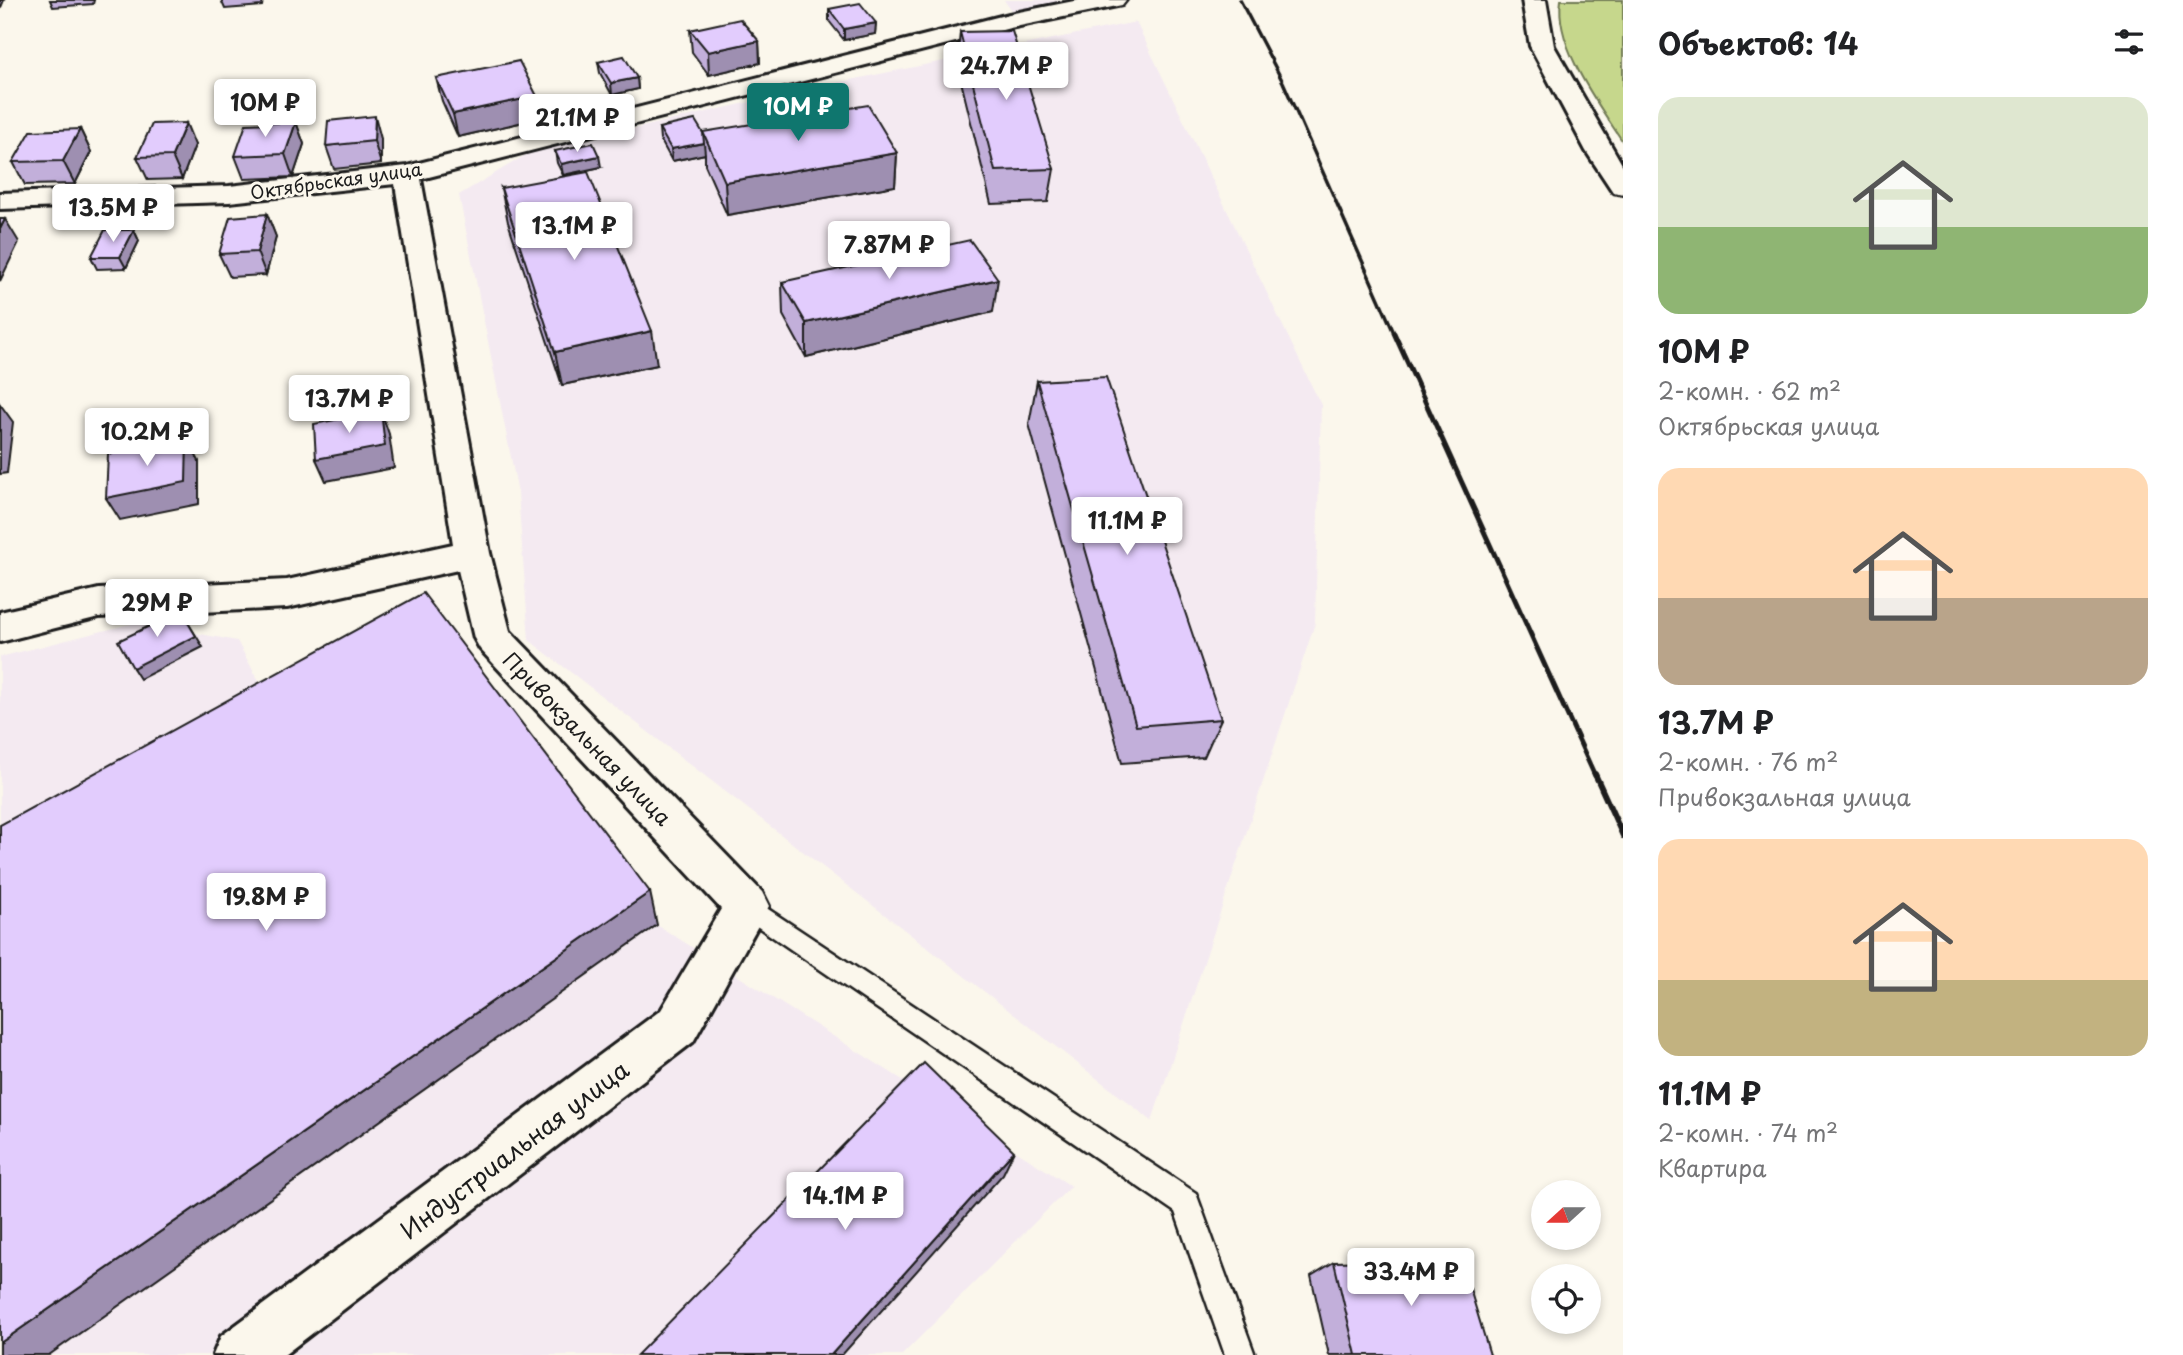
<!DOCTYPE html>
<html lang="ru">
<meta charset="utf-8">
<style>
body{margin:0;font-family:"Playpen Sans",sans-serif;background:#f2f2f2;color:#202124;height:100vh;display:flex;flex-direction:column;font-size:26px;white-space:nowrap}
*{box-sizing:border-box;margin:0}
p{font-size:23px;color:#757577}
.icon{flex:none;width:38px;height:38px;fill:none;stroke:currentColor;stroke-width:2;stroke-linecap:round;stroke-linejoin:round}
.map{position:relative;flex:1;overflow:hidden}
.details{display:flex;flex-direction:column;background:#fff;width:560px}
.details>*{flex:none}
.needle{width:46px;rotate:249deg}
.controls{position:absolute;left:1531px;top:1180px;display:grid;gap:14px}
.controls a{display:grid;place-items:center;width:70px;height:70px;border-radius:50%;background:#fff;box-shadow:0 4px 10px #0003;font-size:35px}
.price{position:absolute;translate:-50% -60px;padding:0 16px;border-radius:7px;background:#fff;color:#222;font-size:23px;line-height:46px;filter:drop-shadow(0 2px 4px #0008)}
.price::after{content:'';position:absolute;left:50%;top:42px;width:21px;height:16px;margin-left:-10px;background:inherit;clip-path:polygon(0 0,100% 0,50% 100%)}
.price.selected{background:#0f766e;color:#fff}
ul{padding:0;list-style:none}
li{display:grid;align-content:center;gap:14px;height:371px;padding:0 35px}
li span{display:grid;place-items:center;height:217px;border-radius:21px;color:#555}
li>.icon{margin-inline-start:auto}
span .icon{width:126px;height:126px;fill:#fffc;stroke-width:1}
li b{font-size:30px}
h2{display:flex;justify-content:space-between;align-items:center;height:84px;padding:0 35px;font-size:30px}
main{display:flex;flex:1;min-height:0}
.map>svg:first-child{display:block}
</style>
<main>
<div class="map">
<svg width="1623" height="1355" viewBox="0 0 1623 1355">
<rect width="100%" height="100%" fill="#fbf7ec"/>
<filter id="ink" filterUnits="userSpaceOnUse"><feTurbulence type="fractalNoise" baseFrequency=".0143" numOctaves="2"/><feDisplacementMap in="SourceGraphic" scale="14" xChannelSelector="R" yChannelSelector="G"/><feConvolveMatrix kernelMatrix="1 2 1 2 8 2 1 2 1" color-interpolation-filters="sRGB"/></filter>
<g filter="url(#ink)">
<g fill="#f4eaf1">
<polygon points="1004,0 1076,0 1013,13"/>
<polygon points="1136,22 1321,405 1315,623 1152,1121 529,640 518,493 459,195 529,153 816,87"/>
<polygon points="138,622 237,641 280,720 0,879 0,657"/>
<polygon points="657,925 1071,1186 902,1355 49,1355"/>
</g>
<path fill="#c6d78c" stroke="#717a54" stroke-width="2" d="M1561 0H1623V142C1599 105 1554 46 1561 0Z"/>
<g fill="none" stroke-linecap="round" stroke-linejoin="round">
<defs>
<polygon id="lane" points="747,895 1196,1193 1255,1355 1225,1355 1175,1212 739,914 735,906 739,898"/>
<polygon id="street" points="1079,0 1126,0 1122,5 1010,28 421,179 490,553 510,631 762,892 769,906 693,1042 284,1355 213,1355 221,1336 661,1010 721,909 480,649 474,638 458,570 287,608 99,617 0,642 0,612 99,589 287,580 453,544 395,184 229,202 0,209 0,193 229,186 407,166 1009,14"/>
<polygon id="primary" points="1522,0 1546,0 1554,46 1623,166 1623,194 1613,192 1586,151 1530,46"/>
</defs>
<use href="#lane" stroke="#1c1c1c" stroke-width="5"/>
<use href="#street" stroke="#1c1c1c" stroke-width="6"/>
<use href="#primary" stroke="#1c1c1c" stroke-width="6"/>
<use href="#lane" fill="#fbf7ec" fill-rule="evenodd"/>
<use href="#street" fill="#fbf7ec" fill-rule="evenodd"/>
<use href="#primary" fill="#fbf7ec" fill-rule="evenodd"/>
<polyline stroke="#1c1c1c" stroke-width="3.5" points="1240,0 1283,82 1395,335"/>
<polyline stroke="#1c1c1c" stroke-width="5" points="1394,333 1595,776"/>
<polyline stroke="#1c1c1c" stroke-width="6" points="1595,774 1623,836"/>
</g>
<g fill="#c2afda" stroke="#1c1c1c" stroke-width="2">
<polygon points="50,0 94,0 93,4 53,7"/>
<polygon points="221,0 263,0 262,6 225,9"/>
<polygon points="829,9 876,23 875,34 844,40 829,21"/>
<polygon points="690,30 759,41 760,63 709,75 692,52"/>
<polygon points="960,32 1054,169 1048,202 991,204 957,65"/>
<polygon points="598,62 637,78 638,89 612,95 600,73"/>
<polygon points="436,78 541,118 458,137 442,101"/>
<polygon points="296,122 304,144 293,177 244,179 235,156"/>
<polygon points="659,128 897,153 895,186 727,215 705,165 705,154 672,161 660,139"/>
<polygon points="80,129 91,152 75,184 25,185 13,162"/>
<polygon points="381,139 381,164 334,169 326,146"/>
<polygon points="195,145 182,179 148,180 137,157"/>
<polygon points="555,151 601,167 563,175 557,163"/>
<polygon points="501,188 657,365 562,385 508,222"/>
<polygon points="267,214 276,237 266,275 230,277 219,254"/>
<polygon points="134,230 139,241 126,268 97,269 91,257"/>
<polygon points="782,282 993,312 806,357 783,315"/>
<polygon points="1037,381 1221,719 1204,757 1122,763 1029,424"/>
<polygon points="1334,1262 1490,1355 1329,1355 1311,1276"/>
</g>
<g fill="#9e8fb1" stroke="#1c1c1c" stroke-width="2">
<polygon points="0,0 4,0 0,10"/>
<polygon points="876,23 875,34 844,40 844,29"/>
<polygon points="759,41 760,63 709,75 708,52"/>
<polygon points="637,78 638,89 612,95 611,83"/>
<polygon points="537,96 541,118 458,137 453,114"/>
<polygon points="375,116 381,139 381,164 374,141"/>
<polygon points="296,122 304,144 293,177 285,154"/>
<polygon points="186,123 195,145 182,179 172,156"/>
<polygon points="80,129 91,152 75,184 63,161"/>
<polygon points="704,143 705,154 672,161 671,149"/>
<polygon points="897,153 895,186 727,215 725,182"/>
<polygon points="599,156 601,167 563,175 561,164"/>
<polygon points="267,214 276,237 266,275 257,252"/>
<polygon points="5,219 19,242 0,281 0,229"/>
<polygon points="134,230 139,241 126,268 120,257"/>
<polygon points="998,279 993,312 806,357 806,323"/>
<polygon points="652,331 657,365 562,385 555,352"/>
<polygon points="0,404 13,422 7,473 0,474"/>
<polygon points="381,411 389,434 394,468 326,481 316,459"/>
<polygon points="187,439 199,461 199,504 120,520 106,498"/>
<polygon points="181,611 203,647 140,679 133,668"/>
<polygon points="650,892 657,925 49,1355 0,1355 0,1343"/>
<polygon points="1014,1151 1003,1174 842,1355 831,1355"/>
</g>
<g fill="#e2ccfd" stroke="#1c1c1c" stroke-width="2">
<polygon points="860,3 876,23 844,29 829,9"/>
<polygon points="740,19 759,41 708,52 690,30"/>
<polygon points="1012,31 1054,169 995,171 960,32"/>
<polygon points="624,56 637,78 611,83 598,62"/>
<polygon points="519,61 537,96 453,114 436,78"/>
<polygon points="868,105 897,153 725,182 703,132"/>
<polygon points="375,116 374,141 326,146 328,121"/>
<polygon points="695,120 703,133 704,143 671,149 659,128"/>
<polygon points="296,122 285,154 235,156 246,124"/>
<polygon points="186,123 172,156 137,157 152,124"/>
<polygon points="80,129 63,161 13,162 31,131"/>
<polygon points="593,143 599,156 561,164 555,151"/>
<polygon points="588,172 652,331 555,352 501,188"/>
<polygon points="267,214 257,252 219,254 230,217"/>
<polygon points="0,219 5,219 0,229"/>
<polygon points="105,230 134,230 120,257 91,257"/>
<polygon points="970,240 998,279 806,323 782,282"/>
<polygon points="1106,377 1221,719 1136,726 1037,381"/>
<polygon points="381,411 385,446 316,459 314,424"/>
<polygon points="187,439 186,482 106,498 108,454"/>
<polygon points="423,593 650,892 0,1343 0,825"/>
<polygon points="181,611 196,636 133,668 118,641"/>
<polygon points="924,1063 1014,1151 831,1355 637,1355"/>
<polygon points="1461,1259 1490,1355 1356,1355 1334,1262"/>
</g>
</g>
<g text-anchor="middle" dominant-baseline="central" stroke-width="6" stroke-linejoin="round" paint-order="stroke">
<g font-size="18" fill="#1c1c1c" stroke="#fbf7ec">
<text transform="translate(336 180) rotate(-8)">Октябрьская улица</text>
</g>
<g font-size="21" fill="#1c1c1c" stroke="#fbf7ec">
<text transform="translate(588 738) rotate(46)">Привокзальная улица</text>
</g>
<g font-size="24" fill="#1c1c1c" stroke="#fbf7ec">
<text transform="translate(514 1149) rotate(-37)">Индустриальная улица</text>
</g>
</g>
</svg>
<div class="controls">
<a><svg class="needle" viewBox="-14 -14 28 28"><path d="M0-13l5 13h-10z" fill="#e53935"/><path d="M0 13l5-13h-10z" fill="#757577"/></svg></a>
<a><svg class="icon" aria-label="locate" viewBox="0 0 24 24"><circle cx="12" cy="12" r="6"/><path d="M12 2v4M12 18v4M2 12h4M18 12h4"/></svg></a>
</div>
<b class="price" style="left:1006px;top:102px">24.7M ₽</b>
<b class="price" style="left:265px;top:139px">10M ₽</b>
<b class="price selected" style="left:798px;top:143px">10M ₽</b>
<b class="price" style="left:577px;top:154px">21.1M ₽</b>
<b class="price" style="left:113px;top:244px">13.5M ₽</b>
<b class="price" style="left:574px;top:262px">13.1M ₽</b>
<b class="price" style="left:889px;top:281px">7.87M ₽</b>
<b class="price" style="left:349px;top:435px">13.7M ₽</b>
<b class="price" style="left:147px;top:468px">10.2M ₽</b>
<b class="price" style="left:1127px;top:557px">11.1M ₽</b>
<b class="price" style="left:157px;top:639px">29M ₽</b>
<b class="price" style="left:266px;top:933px">19.8M ₽</b>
<b class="price" style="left:845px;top:1232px">14.1M ₽</b>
<b class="price" style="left:1411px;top:1308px">33.4M ₽</b>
</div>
<section class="details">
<h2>Объектов: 14<svg class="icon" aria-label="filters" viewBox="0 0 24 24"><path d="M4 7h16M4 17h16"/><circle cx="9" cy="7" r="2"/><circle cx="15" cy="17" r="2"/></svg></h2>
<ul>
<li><span style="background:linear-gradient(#dfe7d0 60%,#8fb573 0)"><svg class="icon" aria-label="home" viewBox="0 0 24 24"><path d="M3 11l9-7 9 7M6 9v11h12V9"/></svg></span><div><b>10M ₽</b><p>2-комн. · 62 m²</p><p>Октябрьская улица</p></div></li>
<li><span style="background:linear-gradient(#ffd9b3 60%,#b9a48a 0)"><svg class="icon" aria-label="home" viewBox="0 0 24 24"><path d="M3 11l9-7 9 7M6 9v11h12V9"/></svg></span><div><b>13.7M ₽</b><p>2-комн. · 76 m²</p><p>Привокзальная улица</p></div></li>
<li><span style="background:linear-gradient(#ffd9b3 65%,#c2b280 0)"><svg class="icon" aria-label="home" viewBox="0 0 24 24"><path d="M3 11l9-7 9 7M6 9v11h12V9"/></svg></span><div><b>11.1M ₽</b><p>2-комн. · 74 m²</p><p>Квартира</p></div></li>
</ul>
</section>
</main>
